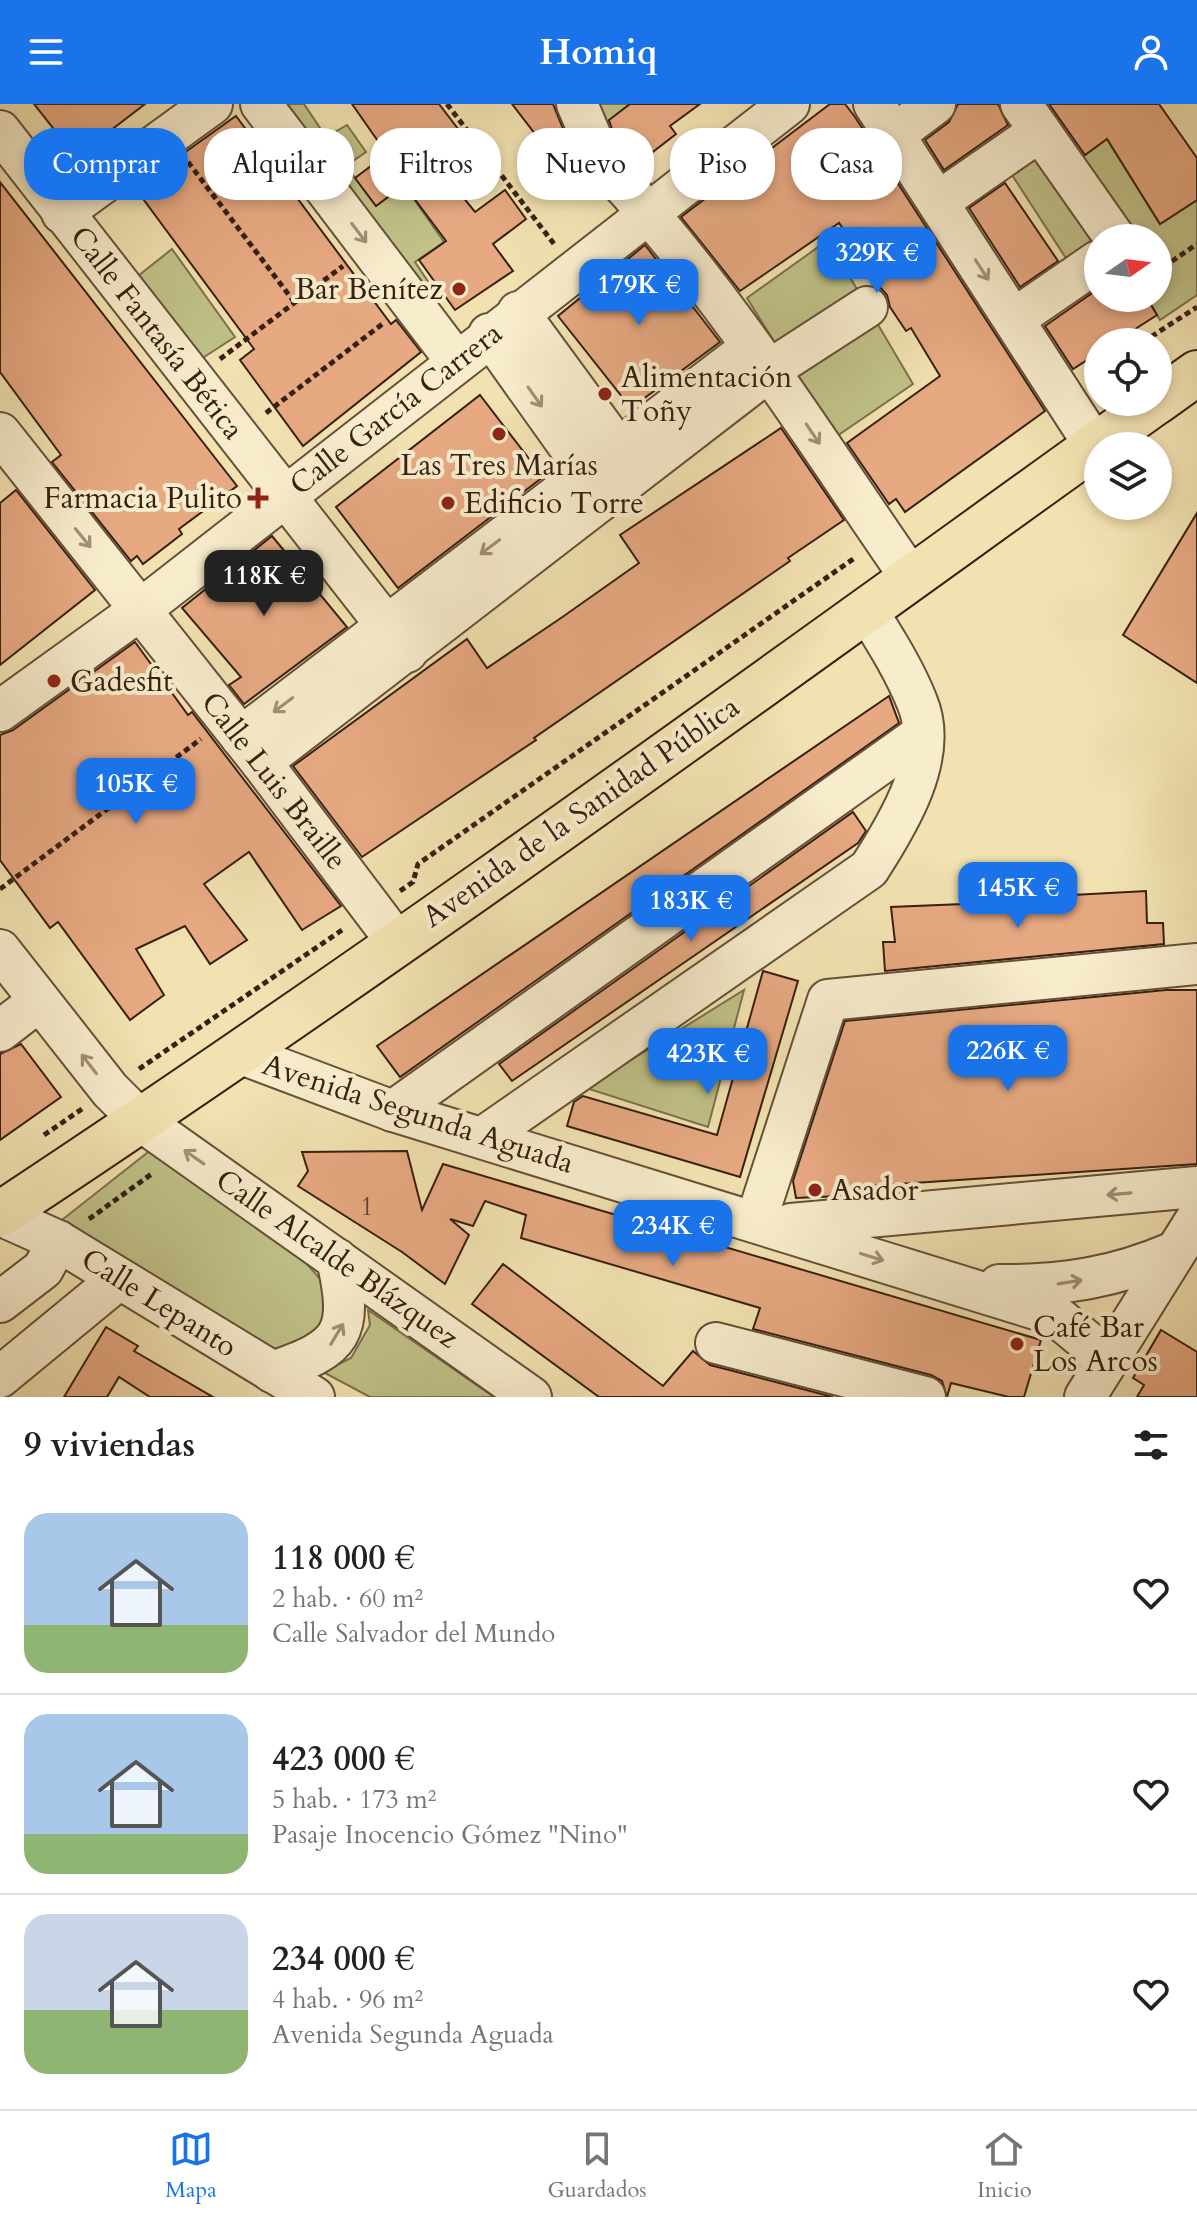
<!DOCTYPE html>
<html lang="es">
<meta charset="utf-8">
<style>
body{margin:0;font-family:Cardo,serif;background:#f6f6f6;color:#222;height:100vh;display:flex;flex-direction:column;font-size:30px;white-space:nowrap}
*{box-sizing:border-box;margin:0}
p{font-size:26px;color:#767676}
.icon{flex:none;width:44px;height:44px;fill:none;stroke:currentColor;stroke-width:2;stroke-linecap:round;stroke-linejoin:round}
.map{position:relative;height:1293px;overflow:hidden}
.sheet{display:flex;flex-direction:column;background:#fff;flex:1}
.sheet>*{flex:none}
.banner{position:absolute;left:24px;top:24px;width:1150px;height:72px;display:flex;gap:16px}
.needle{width:52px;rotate:76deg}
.controls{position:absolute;left:1084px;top:120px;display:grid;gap:16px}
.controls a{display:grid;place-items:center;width:88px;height:88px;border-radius:50%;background:#fff;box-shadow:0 4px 12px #0003;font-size:40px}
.price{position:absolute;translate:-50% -68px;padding:0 18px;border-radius:16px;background:#1a73e8;color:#fff;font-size:26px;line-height:52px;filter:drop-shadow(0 2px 4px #0008)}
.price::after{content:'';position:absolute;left:50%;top:48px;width:24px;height:18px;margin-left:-12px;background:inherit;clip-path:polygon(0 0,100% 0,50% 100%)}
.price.on{background:#222;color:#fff}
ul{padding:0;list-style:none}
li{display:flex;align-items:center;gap:24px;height:200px;padding:0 24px}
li+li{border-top:2px solid #e0e0e0}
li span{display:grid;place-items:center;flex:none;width:224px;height:160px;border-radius:24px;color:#555}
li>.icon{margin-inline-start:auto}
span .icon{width:96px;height:96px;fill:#fffc;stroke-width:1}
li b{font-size:34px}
h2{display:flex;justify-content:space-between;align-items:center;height:96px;padding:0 24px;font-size:34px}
.tag{padding:0 28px;border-radius:32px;background:#fff;box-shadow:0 4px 12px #0003;font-size:28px;line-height:72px}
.tag.on{background:#1a73e8;color:#fff}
header{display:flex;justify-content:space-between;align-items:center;height:104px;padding:0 24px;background:#1a73e8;color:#fff;font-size:36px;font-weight:700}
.tabs{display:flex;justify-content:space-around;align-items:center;height:112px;border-top:2px solid #e0e0e0;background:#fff;font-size:22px;color:#767676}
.tabs a{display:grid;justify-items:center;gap:4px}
.tabs .on{color:#1a73e8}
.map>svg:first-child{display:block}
</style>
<header><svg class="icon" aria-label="menu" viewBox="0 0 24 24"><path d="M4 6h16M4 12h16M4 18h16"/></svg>Homiq<svg class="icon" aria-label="person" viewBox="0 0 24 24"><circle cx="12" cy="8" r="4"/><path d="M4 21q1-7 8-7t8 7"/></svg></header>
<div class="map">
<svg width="1197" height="1293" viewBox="0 0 1197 1293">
<rect width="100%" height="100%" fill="#f2e2b1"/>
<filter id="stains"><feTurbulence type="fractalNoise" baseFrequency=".0025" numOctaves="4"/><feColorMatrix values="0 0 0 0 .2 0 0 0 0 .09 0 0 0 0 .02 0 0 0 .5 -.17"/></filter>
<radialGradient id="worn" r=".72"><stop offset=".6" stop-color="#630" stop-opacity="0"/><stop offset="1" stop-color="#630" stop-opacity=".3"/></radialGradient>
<g fill="#c0c288" stroke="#7c714c" stroke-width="2">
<polygon points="272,0 304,0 326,33 347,21 366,48 346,62 376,101 404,81 444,138 415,158 439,194 424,203"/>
<polygon points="566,0 630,0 589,32"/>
<polygon points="1044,27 1072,60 1107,35 1160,120 1197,96 1197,191 1160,216 1147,194 1158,194 1158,134 1098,134 1084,182 1001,54"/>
<polygon points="828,136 913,280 834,334 747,194"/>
<polygon points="172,145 235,233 198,257 133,176"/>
<polygon points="744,886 708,1023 586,984"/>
<polygon points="152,1045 307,1160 334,1191 328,1232 277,1246 58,1119"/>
<polygon points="368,1206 494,1293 370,1293 323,1268 351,1254 370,1221"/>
</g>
<g fill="#e7a982" stroke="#372011" stroke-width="2">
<polygon points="34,0 145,0 76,53"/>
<polygon points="352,0 439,0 465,34 435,57 453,81 475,108 505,86 526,115 493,140 513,167 455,206 419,156 446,137 404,81 376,102 355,74 387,50"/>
<polygon points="512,0 553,0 576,56 593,69 595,83 583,92"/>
<polygon points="630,0 700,0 670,22 676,30 636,61 620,50 609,16"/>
<polygon points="830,0 845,0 855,13 1045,307 905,408 896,395 889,400 847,339 940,272 911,224 906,227 890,203 887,191 867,169 872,166 839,119 740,187 681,113"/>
<polygon points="958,0 998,0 1008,21 944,66 925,36 949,18"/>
<polygon points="1049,0 1159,0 1197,54 1197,96 1160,120 1107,35 1085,51"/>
<polygon points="236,12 391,220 396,216 421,248 303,342 240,256 254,245 135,84"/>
<polygon points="0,78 237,382 179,425 182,430 143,460 137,452 131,457 52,358 61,351 0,268"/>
<polygon points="1005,79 1058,157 1020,183 969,104"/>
<polygon points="645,141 720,238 631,304 558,212"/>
<polygon points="1098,185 1098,194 1147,194 1157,211 1115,238 1098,238 1098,249 1073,265 1045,222"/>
<polygon points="480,291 543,373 398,484 336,403"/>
<polygon points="781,324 844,416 788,454 790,457 534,634 536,636 362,753 293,662 467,535 487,564 561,514 639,459 620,431"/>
<polygon points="16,386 95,486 0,561 0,399"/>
<polygon points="1197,409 1197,579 1123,531"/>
<polygon points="272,432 347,523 244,600 229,581 241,573 182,504"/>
<polygon points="135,538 188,611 192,608 341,802 302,826 249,748 204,780 247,836 210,860 185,822 136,845 164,891 130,916 58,818 50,824 0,756 0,631 13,626"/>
<polygon points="889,592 899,619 400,973 377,942"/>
<polygon points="853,708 866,727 858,739 512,977 499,960"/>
<polygon points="1146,787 1147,819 1163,819 1164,840 885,867 883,838 895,838 891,803 1036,797 1036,793"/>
<polygon points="763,867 798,877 740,1073 567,1022 574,998 583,992 717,1031"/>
<polygon points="1166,886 1197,886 1197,1060 840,1084 840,1092 796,1094 793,1077 845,917"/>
<polygon points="21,940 61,993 0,1036 0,950"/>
<polygon points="407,1047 422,1106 443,1060 1041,1236 1024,1293 1009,1293 951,1279 947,1293 942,1277 931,1271 753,1225 760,1204 521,1134 526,1111 485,1097 473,1122 450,1115 469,1131 445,1180 402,1148 298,1082 308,1067 302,1048"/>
<polygon points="503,1160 663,1282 693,1247 710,1261 833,1293 599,1293 472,1200"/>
<polygon points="106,1223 138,1242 134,1247 213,1293 150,1293 119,1273 107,1293 64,1293"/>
<polygon points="1161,1226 1197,1248 1197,1293 1137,1293 1144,1281 1133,1274"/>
</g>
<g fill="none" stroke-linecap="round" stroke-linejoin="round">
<defs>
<g id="minor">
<polyline points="261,0 456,257"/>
<polyline points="577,0 597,47"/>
<polyline points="874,0 1095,342"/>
<polyline points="1021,0 1115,134"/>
<polyline points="0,27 407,548"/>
<polyline points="895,30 935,0"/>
<path d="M615 72C728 194 816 337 911 474"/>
<polyline points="938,98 1040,27"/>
<polyline points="62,109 212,0"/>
<polyline points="518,208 633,365"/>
<polyline points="1014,215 1098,157"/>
<polyline points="489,230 603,390"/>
<polyline points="785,256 867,203"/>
<polyline points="0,329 261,658 397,838"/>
<polyline points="0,607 140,506 789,0"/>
<polyline points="241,633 752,243"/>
<polyline points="261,658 770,266"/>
<polyline points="0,846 110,986 141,1017 531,1293"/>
<polyline points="0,927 39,897"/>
<polyline points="239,949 393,1007 1055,1211 1090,1240 1104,1262"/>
<polyline points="393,1007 921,631"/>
<path d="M482 1034 869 765C898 720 940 652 917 598 904 565 884 534 866 505"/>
<polyline points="0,1111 58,1137 314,1293"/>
<polyline points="756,1117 828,896 1197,860"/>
<polyline points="791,1120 1197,1083"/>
<path d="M999 1181C1063 1182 1116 1173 1174 1148"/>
<polyline points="0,1198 43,1165 58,1137"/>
<polyline points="716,1239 925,1293"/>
<path d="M272 1268C343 1244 354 1230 337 1155"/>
<polyline points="0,1273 119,1175"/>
<polyline points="1085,1293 1197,1114"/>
</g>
<g id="major">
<polyline points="1158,297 1197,269"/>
<path d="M0 1110C393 851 774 572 1156 298"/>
</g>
</defs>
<use href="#minor" stroke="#665039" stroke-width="44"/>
<use href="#major" stroke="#372011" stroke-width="48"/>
<g stroke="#372011" stroke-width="5" stroke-dasharray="6 4" stroke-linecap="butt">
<polyline points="447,0 554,140"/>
<polyline points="188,58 295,199"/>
<polyline points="1158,157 1162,164 1197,140"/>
<polyline points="1143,238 1197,203"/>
<polyline points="220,255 343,162"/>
<polyline points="266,309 385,218"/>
<polyline points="0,785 201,635"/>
<polyline points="400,787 413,778 418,760 856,453"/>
<polyline points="139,965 345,824"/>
<polyline points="44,1031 82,1005"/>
<polyline points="89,1115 153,1069"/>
</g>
<use href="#minor" stroke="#f7eccc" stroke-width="40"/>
<use href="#major" stroke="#f2e2b1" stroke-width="44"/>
</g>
<defs><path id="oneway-shaft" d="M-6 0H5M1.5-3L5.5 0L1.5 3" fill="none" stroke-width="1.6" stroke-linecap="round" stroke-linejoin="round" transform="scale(2)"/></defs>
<g stroke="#a19078">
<use href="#oneway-shaft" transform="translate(359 129) rotate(53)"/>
<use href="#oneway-shaft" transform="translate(982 166) rotate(57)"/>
<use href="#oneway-shaft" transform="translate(535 293) rotate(55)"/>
<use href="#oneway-shaft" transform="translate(813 330) rotate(56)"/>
<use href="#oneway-shaft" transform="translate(83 434) rotate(51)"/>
<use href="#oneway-shaft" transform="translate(490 443) rotate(143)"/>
<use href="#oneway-shaft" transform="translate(283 601) rotate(143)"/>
<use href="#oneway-shaft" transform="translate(89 960) rotate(-128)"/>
<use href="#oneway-shaft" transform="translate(194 1053) rotate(-145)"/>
<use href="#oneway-shaft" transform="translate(1119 1090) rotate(175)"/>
<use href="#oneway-shaft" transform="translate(872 1153) rotate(17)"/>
<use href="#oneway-shaft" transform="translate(1070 1178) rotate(-9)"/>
<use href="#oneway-shaft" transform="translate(337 1230) rotate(-59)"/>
</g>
<g fill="#8f2418" stroke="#f7eccc" stroke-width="3">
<circle cx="459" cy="185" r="8"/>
<circle cx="605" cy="290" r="8"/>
<circle cx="499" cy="330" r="8"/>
<path d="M254 382h8v8h8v8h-8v8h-8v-8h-8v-8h8z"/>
<circle cx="448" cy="399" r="8"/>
<circle cx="54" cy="577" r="8"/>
<circle cx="815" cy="1086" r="8"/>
<circle cx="1017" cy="1240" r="8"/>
</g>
<g text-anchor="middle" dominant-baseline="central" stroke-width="8" stroke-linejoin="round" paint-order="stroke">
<g font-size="26" fill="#63422d">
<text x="367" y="1102">1</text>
</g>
<g font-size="30" fill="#372011" stroke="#f7eccc" text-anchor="start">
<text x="443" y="185" text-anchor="end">Bar Benítez</text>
<text x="621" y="273">Alimentación<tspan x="621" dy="34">Toñy</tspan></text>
<text x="499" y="361" text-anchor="middle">Las Tres Marías</text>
<text x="242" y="394" text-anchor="end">Farmacia Pulito</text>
<text x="464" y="399">Edificio Torre</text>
<text x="70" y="577">Gadesfit</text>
<text x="831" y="1086">Asador</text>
<text x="1033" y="1223">Café Bar<tspan x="1033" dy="34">Los Arcos</tspan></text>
</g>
<g font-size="30" fill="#372011" stroke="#f7eccc">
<text transform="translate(157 229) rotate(52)">Calle Fantasía Bética</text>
<text transform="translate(396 305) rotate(-38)">Calle García Carrera</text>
<text transform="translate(274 677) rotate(52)">Calle Luis Braille</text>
<text transform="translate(581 708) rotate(-35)">Avenida de la Sanidad Pública</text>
<text transform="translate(418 1010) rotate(18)">Avenida Segunda Aguada</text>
<text transform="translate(337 1155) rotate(35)">Calle Alcalde Blázquez</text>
<text transform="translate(159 1199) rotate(32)">Calle Lepanto</text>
</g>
</g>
<rect width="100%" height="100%" filter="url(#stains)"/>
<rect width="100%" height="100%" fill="url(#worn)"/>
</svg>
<div class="controls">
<a><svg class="needle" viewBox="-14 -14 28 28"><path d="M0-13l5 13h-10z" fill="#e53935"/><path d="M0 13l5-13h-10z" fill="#767676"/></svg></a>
<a><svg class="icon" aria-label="locate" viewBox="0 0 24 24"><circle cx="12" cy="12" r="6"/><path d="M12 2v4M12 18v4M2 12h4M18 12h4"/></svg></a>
<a><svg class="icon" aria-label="layers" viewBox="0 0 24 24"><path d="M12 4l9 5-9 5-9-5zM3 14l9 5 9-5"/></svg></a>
</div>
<b class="price" style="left:877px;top:191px">329K €</b>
<b class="price" style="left:639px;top:223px">179K €</b>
<b class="price on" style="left:264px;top:514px">118K €</b>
<b class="price" style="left:136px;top:722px">105K €</b>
<b class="price" style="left:1018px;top:826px">145K €</b>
<b class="price" style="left:691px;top:839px">183K €</b>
<b class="price" style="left:1008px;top:989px">226K €</b>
<b class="price" style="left:708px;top:992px">423K €</b>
<b class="price" style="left:673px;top:1164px">234K €</b>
<div class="banner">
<a class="tag on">Comprar</a>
<a class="tag">Alquilar</a>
<a class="tag">Filtros</a>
<a class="tag">Nuevo</a>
<a class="tag">Piso</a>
<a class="tag">Casa</a>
</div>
</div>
<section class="sheet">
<h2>9 viviendas<svg class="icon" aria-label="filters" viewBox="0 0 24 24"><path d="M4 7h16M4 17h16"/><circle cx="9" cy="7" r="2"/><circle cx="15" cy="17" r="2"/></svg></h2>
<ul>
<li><span style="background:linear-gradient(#a9c7e8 70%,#8fb573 0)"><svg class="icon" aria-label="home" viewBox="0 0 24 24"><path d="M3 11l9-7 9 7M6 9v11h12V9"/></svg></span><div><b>118 000 €</b><p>2 hab. · 60 m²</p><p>Calle Salvador del Mundo</p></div><svg class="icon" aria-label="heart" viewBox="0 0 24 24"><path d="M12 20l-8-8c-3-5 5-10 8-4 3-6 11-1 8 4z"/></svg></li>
<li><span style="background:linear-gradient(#a9c7e8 75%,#8fb573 0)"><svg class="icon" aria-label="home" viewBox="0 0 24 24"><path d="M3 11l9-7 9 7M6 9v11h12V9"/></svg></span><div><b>423 000 €</b><p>5 hab. · 173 m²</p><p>Pasaje Inocencio Gómez &quot;Nino&quot;</p></div><svg class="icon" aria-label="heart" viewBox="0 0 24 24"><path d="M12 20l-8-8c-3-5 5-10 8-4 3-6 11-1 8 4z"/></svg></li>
<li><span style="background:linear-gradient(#c9d6e8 60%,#8fb573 0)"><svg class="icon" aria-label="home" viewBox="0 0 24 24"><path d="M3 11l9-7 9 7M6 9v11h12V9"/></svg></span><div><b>234 000 €</b><p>4 hab. · 96 m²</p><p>Avenida Segunda Aguada</p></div><svg class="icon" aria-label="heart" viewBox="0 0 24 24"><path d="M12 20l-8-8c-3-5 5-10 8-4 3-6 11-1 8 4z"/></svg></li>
</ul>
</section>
<nav class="tabs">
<a class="on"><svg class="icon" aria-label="map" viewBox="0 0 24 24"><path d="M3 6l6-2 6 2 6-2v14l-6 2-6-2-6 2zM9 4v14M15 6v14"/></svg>Mapa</a>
<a><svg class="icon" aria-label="saved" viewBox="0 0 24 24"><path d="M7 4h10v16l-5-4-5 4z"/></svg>Guardados</a>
<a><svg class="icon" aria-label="home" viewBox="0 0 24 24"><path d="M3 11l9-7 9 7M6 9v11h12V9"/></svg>Inicio</a>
</nav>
